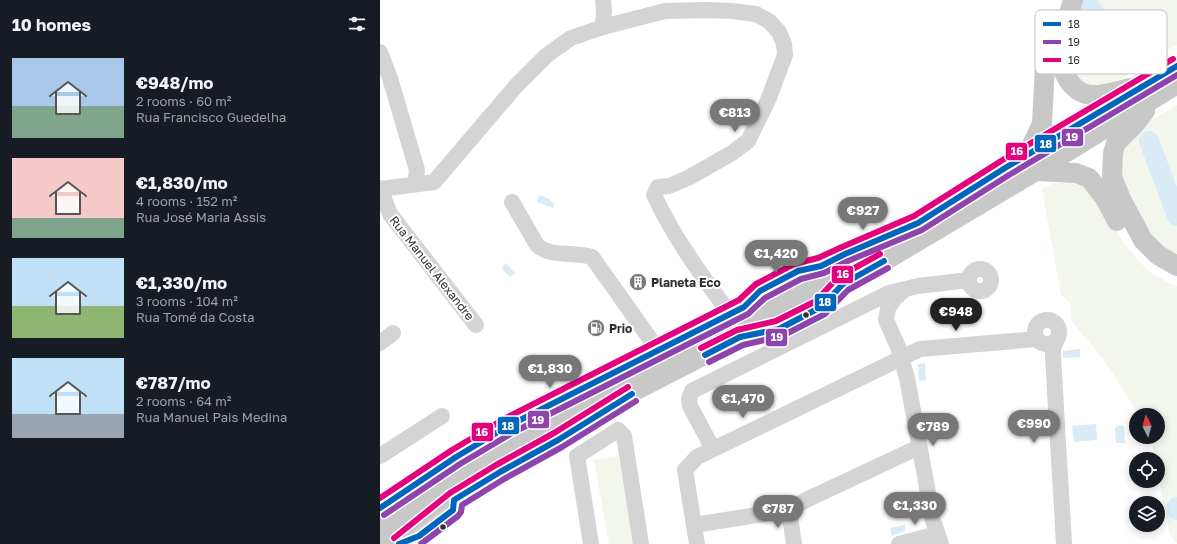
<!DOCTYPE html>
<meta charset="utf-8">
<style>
body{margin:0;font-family:"Golos Text",sans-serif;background:#242831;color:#f1f3f6;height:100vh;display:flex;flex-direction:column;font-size:15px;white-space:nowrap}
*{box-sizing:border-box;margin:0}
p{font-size:13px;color:#9ea1a6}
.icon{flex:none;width:22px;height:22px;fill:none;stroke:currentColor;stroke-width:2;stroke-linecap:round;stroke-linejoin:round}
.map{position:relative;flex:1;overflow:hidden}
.side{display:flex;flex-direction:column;background:#171b24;width:380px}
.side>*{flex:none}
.needle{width:26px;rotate:354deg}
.tools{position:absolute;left:749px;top:408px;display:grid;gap:8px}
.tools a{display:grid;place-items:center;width:36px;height:36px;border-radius:50%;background:#171b24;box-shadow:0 2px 10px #0003;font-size:20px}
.price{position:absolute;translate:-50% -34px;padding:0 9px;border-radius:14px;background:#787878;color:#fff;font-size:13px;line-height:26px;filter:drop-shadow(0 1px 2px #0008)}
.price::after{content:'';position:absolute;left:50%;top:24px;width:12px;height:9px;margin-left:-6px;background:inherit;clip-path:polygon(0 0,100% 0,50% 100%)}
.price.selected{background:#222;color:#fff}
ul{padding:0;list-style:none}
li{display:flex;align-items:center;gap:12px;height:100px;padding:0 12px}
li span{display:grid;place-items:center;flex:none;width:112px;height:80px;border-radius:0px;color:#555}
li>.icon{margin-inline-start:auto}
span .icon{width:48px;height:48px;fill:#fffc;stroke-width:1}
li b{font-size:17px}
h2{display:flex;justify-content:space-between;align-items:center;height:48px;padding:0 12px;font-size:17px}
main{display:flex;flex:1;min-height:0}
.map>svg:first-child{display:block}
</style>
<main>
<section class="side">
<h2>10 homes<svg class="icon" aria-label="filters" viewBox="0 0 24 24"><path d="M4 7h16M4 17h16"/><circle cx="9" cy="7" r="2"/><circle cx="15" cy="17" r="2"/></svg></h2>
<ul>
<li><span style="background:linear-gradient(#a9c7e8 60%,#7fa58c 0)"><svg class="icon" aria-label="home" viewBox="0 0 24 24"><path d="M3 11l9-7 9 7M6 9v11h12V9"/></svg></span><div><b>€948/mo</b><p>2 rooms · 60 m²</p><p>Rua Francisco Guedelha</p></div></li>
<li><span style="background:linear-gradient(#f6c9c9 75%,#7fa58c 0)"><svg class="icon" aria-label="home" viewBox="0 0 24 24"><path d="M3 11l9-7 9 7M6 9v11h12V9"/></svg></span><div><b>€1,830/mo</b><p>4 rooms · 152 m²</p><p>Rua José Maria Assis</p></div></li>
<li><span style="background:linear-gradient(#bfe0f5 60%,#8fb573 0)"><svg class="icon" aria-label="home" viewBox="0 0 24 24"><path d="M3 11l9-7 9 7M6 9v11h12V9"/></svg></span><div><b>€1,330/mo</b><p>3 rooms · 104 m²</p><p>Rua Tomé da Costa</p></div></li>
<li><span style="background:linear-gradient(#bfe0f5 70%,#9aa5b1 0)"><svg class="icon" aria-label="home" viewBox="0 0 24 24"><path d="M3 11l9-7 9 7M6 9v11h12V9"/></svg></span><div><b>€787/mo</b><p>2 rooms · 64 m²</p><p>Rua Manuel Pais Medina</p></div></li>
</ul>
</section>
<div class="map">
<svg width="797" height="544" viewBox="0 0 797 544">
<rect width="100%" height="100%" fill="#fff"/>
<g fill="#f2f6ec">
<polygon points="702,0 797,0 797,45 731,85 707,86 695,77 690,54"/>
<polygon points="797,105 797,256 788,251 774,238 742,180 739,167 745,141 755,130"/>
<polygon points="689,182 704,187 723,206 745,245 767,270 789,283 797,286 797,544 790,534 778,475 778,459 775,459 770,437 778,437 778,415 759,415 724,360 692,322 690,302 681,295 662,189 672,184"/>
<polygon points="238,456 254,544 229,544 214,460"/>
</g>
<g fill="#d9ebf4">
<polygon points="159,195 169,199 171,202 174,204 173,208 157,202"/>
<polygon points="126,263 135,273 130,277 121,268"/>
<polygon points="700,349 700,357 683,358 683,351"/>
<polygon points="545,363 546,380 539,381 538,364"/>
<polygon points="716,424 717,440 694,442 692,426"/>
<polygon points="739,425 744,426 745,443 736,443 735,428"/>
<polygon points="525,525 525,531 512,536 510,528"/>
</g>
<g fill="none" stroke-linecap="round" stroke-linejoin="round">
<g stroke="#d9ebf4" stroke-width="20">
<polyline points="710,6 739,58"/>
<polyline points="769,141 797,216"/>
<polyline points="797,507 797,510"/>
</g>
<g stroke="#d4d4d4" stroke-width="16">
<polyline points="223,0 224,10 223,27"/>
<polyline points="0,52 10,78 37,170 35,184"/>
<polyline points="0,188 10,214 96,325"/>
<path d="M0 189 54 182 136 86 167 55 191 38 223 27 285 11 327 10 352 11 376 14 389 21 399 32 404 44 405 55 389 98 368 141 352 153 308 178 289 186 278 187 274 195C294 238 322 276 350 314"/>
<path d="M132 202 157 245C171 258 194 251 212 257L278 350"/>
<circle cx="600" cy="280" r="11"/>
<polyline points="523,291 515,298 508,308 506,320 518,347 527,378 553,520 561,544"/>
<circle cx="667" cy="332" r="12"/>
<polyline points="678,337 673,348 673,357 684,544"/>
<polyline points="0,343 13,333"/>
<polyline points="333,449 310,406 309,399 312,391 509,293 538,286 589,280"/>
<polyline points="0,456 62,416"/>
<polyline points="0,508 76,457 128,426 355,311 465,254 490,243"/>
<polyline points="409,510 414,544"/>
<polyline points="314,525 409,510 426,500 539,447"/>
<polyline points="19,544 73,502"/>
<polyline points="211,544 197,456 238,430 244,436 261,544"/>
<polyline points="317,544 305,470 317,457 540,349 657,339"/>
<polyline points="519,544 557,534"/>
</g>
<g stroke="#c8c8c8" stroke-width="20">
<path d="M693 0C685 27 671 65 694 87 698 91 705 94 710 95 723 96 737 91 750 88"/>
<polyline points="765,111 754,125 736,143 733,153 732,177 741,199 763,240 778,255 797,266"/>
<polyline points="647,155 662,124 665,65 673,30"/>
<polyline points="656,171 696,173 709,178 725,198 737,221"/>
<polyline points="0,525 66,478 131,440 469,264 625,168 797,66"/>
<polyline points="0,544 58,501 118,464 176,431 463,284 501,263 656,171 797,84"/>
</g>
<defs>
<g id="bus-1">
<polyline points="325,355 360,337 399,329 441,307 463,284 504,261"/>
<polyline points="0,508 76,457 128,426 364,307 380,291 418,271 441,266 465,254 538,223 625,168 797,66"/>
<polyline points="19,544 39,536 73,510 74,500 120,472 178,440 252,394"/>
</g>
<g id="bus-2">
<polyline points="329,362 363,345 402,336 445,314 468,290 508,268"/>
<polyline points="4,515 80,464 132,433 368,314 385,298 421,279 444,273 468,261 542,230 629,175 797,75"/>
<polyline points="41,544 78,516 81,512 82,505 124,479 182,447 256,401"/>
</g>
<g id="bus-3">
<polyline points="321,348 357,330 396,321 436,301 458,277 500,254"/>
<polyline points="0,498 72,450 124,419 359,300 376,284 414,264 438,258 462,247 534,216 621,161 793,59"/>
<polyline points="14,538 70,493 116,465 174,433 248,387"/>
</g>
</defs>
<use href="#bus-1" stroke="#fff" stroke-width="9"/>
<use href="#bus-2" stroke="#fff" stroke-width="9"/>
<use href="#bus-3" stroke="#fff" stroke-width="9"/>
<use href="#bus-1" stroke="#0065bd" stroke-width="6"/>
<use href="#bus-2" stroke="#8e44ad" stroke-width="6"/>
<use href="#bus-3" stroke="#e5007d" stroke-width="6"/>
</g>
<defs>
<symbol id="building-disc" viewBox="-11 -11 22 22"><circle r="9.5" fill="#787878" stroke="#fff"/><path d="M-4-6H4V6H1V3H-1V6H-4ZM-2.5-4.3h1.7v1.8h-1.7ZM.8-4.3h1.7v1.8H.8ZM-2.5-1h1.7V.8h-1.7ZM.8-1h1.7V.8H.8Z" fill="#fff"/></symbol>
<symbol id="fuel-disc" viewBox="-11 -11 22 22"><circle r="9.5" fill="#787878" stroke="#fff"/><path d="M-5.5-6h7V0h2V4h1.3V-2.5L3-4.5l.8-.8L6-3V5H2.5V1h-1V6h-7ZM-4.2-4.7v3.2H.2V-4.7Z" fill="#fff"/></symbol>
</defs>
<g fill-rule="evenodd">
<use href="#building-disc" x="248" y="272" width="20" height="20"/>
<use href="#fuel-disc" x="206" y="318" width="20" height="20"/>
</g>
<g fill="#303030" stroke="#fff" stroke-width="1.5">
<circle cx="426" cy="315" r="3.5"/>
<circle cx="63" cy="527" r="3.5"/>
</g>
<g text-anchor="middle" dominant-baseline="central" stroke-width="4" stroke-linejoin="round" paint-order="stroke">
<g font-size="12" fill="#303030" stroke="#fff">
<text transform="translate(52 268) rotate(52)">Rua Manuel Alexandre</text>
</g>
<g font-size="12" font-weight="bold" fill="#303030" stroke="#fff" text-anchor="start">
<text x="271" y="282">Planeta Eco</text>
<text x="229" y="328">Prio</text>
</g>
</g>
<rect x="655" y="10" width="132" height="64" rx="6" fill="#fff" stroke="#c1c1c1" stroke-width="1"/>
<rect x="663" y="22" width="18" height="4" fill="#0065bd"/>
<rect x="663" y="40" width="18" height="4" fill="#8e44ad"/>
<rect x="663" y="58" width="18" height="4" fill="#e5007d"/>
<g font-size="11" fill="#303030">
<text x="688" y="28">18</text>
<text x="688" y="46">19</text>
<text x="688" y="64">16</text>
</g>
<g stroke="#fff" stroke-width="1.5">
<rect x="681" y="128" width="23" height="19" rx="4" fill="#8e44ad"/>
<rect x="654" y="134" width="23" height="19" rx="4" fill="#0065bd"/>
<rect x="625" y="142" width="23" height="19" rx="4" fill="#e5007d"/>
<rect x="451" y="265" width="23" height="19" rx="4" fill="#e5007d"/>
<rect x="434" y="293" width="23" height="19" rx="4" fill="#0065bd"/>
<rect x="385" y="328" width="23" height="19" rx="4" fill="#8e44ad"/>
<rect x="147" y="410" width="23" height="19" rx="4" fill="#8e44ad"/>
<rect x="117" y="416" width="23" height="19" rx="4" fill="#0065bd"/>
<rect x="91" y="422" width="23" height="20" rx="4" fill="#e5007d"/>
</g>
<g font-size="11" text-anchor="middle" font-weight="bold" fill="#fff">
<text x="692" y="141">19</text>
<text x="666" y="148">18</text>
<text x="637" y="155">16</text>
<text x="463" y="278">16</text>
<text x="445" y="306">18</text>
<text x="397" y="341">19</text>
<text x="158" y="424">19</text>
<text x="128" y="430">18</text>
<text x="102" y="436">16</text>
</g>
</svg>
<div class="tools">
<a><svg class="needle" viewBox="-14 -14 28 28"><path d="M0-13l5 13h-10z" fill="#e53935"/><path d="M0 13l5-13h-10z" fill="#9ea1a6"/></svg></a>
<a><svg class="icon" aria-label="locate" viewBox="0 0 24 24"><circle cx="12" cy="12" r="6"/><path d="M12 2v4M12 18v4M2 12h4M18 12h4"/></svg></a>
<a><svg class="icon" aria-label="layers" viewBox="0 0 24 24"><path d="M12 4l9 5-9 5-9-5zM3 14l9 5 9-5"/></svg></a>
</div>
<b class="price" style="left:355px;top:133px">€813</b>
<b class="price" style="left:483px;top:231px">€927</b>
<b class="price" style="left:396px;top:274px">€1,420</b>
<b class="price selected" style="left:576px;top:332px">€948</b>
<b class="price" style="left:170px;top:389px">€1,830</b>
<b class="price" style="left:363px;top:419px">€1,470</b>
<b class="price" style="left:654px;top:444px">€990</b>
<b class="price" style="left:553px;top:447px">€789</b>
<b class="price" style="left:535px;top:526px">€1,330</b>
<b class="price" style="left:398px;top:529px">€787</b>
</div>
</main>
